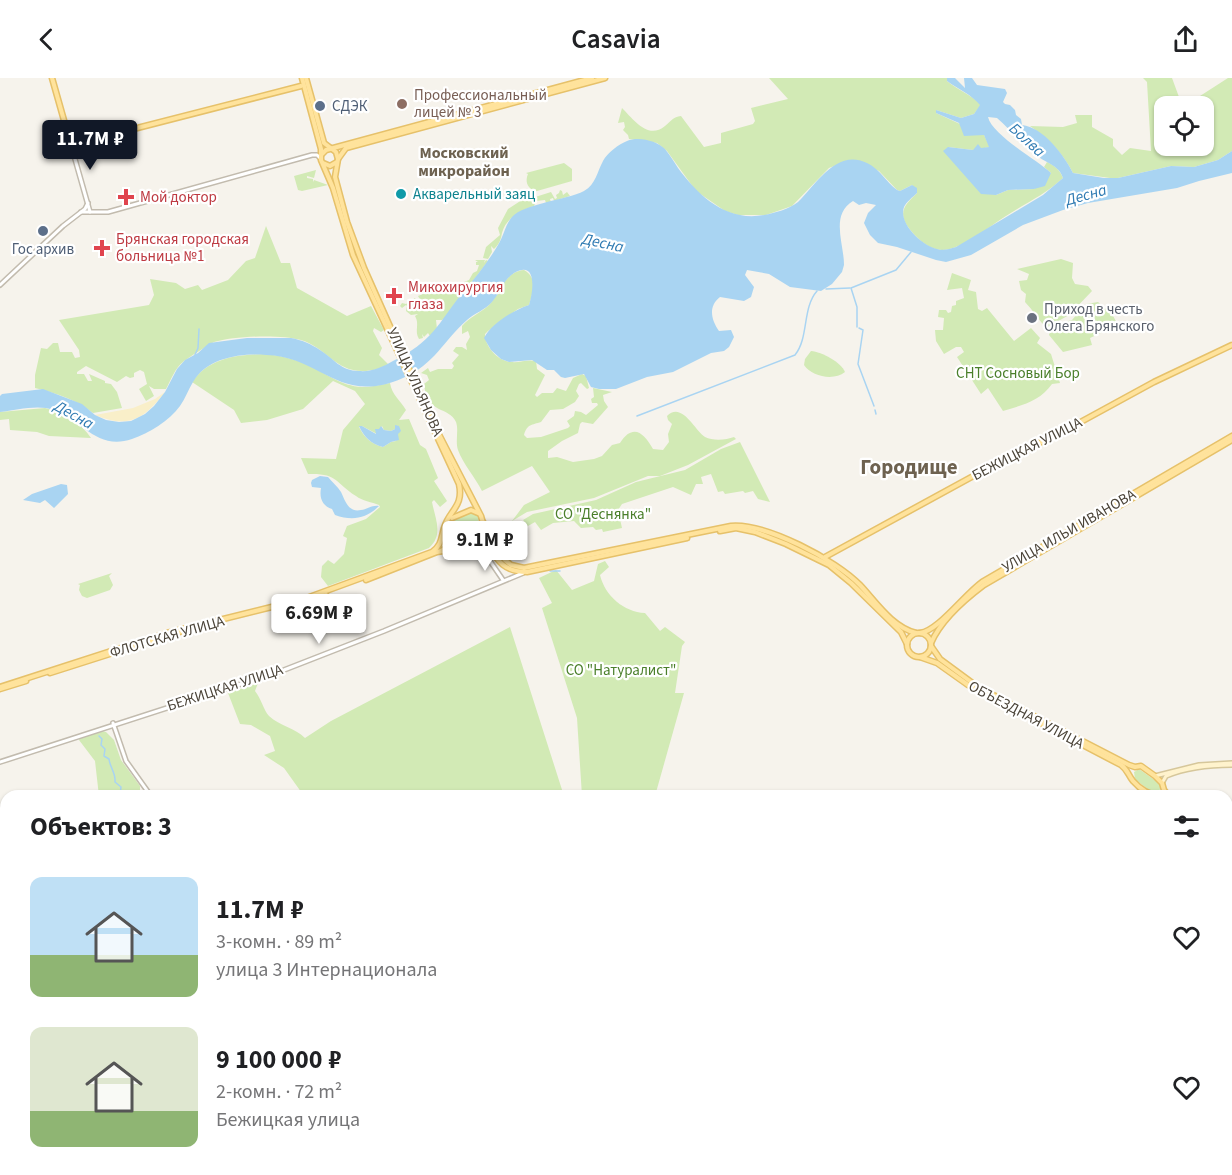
<!DOCTYPE html>
<html lang="ru">
<meta charset="utf-8">
<style>
body{margin:0;font-family:"Source Sans 3",sans-serif;background:#f6f6f6;color:#202124;height:100vh;display:flex;flex-direction:column;font-size:22px;white-space:nowrap}
*{box-sizing:border-box;margin:0}
p{font-size:20px;color:#757577}
.icon{flex:none;width:33px;height:33px;fill:none;stroke:currentColor;stroke-width:2;stroke-linecap:round;stroke-linejoin:round}
.map{position:relative;flex:1;overflow:hidden}
.drawer{position:absolute;left:0px;top:712px;width:1233px;height:386px;display:flex;flex-direction:column;background:#fff;border-radius:18px 18px 0 0;box-shadow:0 2px 4px #0004}
.drawer>*{flex:none}
.fabs{position:absolute;left:1154px;top:18px;display:grid;gap:12px}
.fabs a{display:grid;place-items:center;width:60px;height:60px;border-radius:12px;background:#fff;box-shadow:0 2px 4px #0004;font-size:30px}
.price{position:absolute;translate:-50% -51px;padding:0 14px;border-radius:6px;background:#fff;color:#222;font-size:20px;line-height:39px;filter:drop-shadow(0 2px 3px #0008)}
.price::after{content:'';position:absolute;left:50%;top:36px;width:18px;height:14px;margin-left:-9px;background:inherit;clip-path:polygon(0 0,100% 0,50% 100%)}
.price.on{background:#111827;color:#fff}
ul{padding:0;list-style:none}
li{display:flex;align-items:center;gap:18px;height:150px;padding:0 30px}
li span{display:grid;place-items:center;flex:none;width:168px;height:120px;border-radius:12px;color:#555}
li>.icon{margin-inline-start:auto}
span .icon{width:72px;height:72px;fill:#fffc;stroke-width:1}
li b{font-size:26px}
h2{display:flex;justify-content:space-between;align-items:center;height:72px;padding:0 30px;font-size:26px}
header{display:flex;justify-content:space-between;align-items:center;height:78px;padding:0 30px;background:#fff;font-size:27px;font-weight:600}
.map>svg:first-child{display:block}
</style>
<header><svg class="icon" aria-label="back" viewBox="0 0 24 24"><path d="M15 5l-7 7 7 7"/></svg>Casavia<svg class="icon" aria-label="share" viewBox="0 0 24 24"><path d="M12 15V3M7 8l5-5 5 5M5 13v7h14v-7"/></svg></header>
<div class="map">
<svg width="1232" height="1097" viewBox="0 0 1232 1097">
<rect width="100%" height="100%" fill="#f6f3ec"/>
<g fill="#d2eab5" fill-rule="evenodd">
<path d="M769 0H947V3C958 12 972 17 981 27L974 36 961 40 936 32V35L984 57 990 69 973 72 948 69 996 117 1008 112 1034 111 1051 95 1044 89 1047 84C1055 88 1060 92 1063 100 1046 116 1026 125 1006 138 990 148 962 172 942 172 928 172 913 157 906 146 898 132 908 124 917 115L912 107 900 113 897 112 879 93 850 82 829 90 792 128 766 137H738L725 133 696 113 667 73 657 65 629 61 628 57 623 52 625 49 624 44 618 45 622 30C634 42 648 62 665 48 671 43 673 39 681 38L704 69 721 65V55L753 46 755 43 751 30 788 21Z"/>
<path d="M1143 0H1172L1179 19 1200 18 1228 0H1232V73L1218 82 1194 89 1171 88 1118 100H1110L1073 95C1063 75 1048 60 1030 48L1063 49 1077 45 1075 37H1092V49L1113 61V68L1122 77 1130 70 1151 73 1147 4ZM1164 28H1203V68H1164Z"/>
<path d="M564 85 572 91V103L530 115 533 112C527 109 525 103 528 96L526 95Z"/>
<polygon points="316,92 314,100 307,98 307,100 313,101 313,104 314,102 328,107 302,113 298,112 294,98"/>
<path d="M560 112 562 113 563 117 567 114 570 118 554 123 553 120 550 121 551 124 546 125 545 122 536 123 534 128C520 133 506 140 502 155 501 160 500 166 494 171L491 168 492 174 488 181 483 180 486 169 500 157 498 150 508 131 525 120 529 121 551 114 555 121 557 120 556 117 559 115Z"/>
<path d="M266 148 281 185H290L297 210 347 238 371 228 384 252 381 254 374 250 373 253 382 270 379 277 388 286C381 291 374 292 366 293 336 295 327 270 301 262 280 256 235 258 214 264 212 265 186 281 183 284 175 290 171 302 166 311H154L149 308 154 318 146 323 139 311 147 306 144 294 140 292 134 295V299L130 300 126 298 117 304 86 288 77 294V296H84L88 303H92L89 296 105 303V305L111 306 117 314 122 330 93 335C77 322 56 315 35 310V297L41 270 47 271 53 265H58L60 274H72L75 280 80 279 79 272 59 242 149 227 154 217 150 201 176 205 185 211 198 207 202 212 228 202 246 183 255 180Z"/>
<path d="M1061 181 1073 185 1072 200 1075 206 1088 208 1092 213 1069 237 1046 250C1038 241 1033 232 1025 224L1026 216 1021 212 1019 203 1027 202 1029 196 1017 191Z"/>
<path d="M475 182H485L484 185 486 182 488 183 445 240 442 242H436L437 251 430 258 428 255 424 259 422 256 423 260 419 261C414 253 420 246 415 238L418 236 411 237 406 233 407 228 406 227 402 230 400 228 402 225 406 226 415 220 419 226 421 223 418 218 437 210 454 208 469 202 473 195 477 193 479 187H476V184H478Z"/>
<path d="M524 192C538 200 533 214 529 227L518 231 488 253 485 256C485 269 498 283 511 284 520 285 527 281 536 283L537 291 545 297 535 317 537 319 542 315H553L557 310 566 313 573 300 582 296 586 298 589 310 587 311 581 305 579 306 576 313 579 318 575 324 563 331 550 332 541 344C532 347 527 346 524 357L527 360 541 359 568 350 570 348 567 343 574 338 575 333 581 334 586 337 598 327 597 325H592L591 321 594 319 593 310 612 314 603 317 604 323 608 329 593 346 582 344 580 346 578 355 562 363 548 373V380L557 379 573 384 594 381 602 378 612 367 620 365C633 345 644 355 653 371L663 372 669 364 668 356 672 346 668 342 667 338C682 323 695 353 705 359 713 363 726 362 734 359L736 361 688 387 660 398H648L594 420 527 434 512 443 524 427 550 414 532 388 482 413C475 399 463 386 458 372 455 363 459 352 456 344 449 328 427 337 424 306L429 302 427 297 421 295 428 290 430 294 438 291H452L454 288 452 285 459 277 453 273 456 269H462L467 272 466 266 470 259 468 253 462 256V248C470 239 480 235 488 228 501 216 503 194 524 192Z"/>
<path d="M952 195 971 202 968 212 976 214 978 231 982 233 987 230 1014 263 1031 250 1040 260 1037 265 1051 276 1060 305 1052 306C1040 323 1023 327 1003 333L988 310 981 316 957 279 964 274 961 269H956L944 276 936 263 935 252H943L944 240 938 239 939 232H946L948 235 951 234 952 228 956 227V223L964 220 962 210 947 212Z"/>
<polygon points="1098,224 1112,236 1118,247 1090,260 1092,267 1063,274 1049,257 1050,253 1058,246 1072,242 1086,226"/>
<path d="M811 273C822 274 841 284 845 294 834 303 812 299 804 287L805 281Z"/>
<path d="M263 276C279 277 295 281 309 287 327 296 341 308 362 309 371 309 380 307 390 305 392 317 400 322 406 332L399 342 409 341 420 367 426 371 438 400 434 403 447 423 440 429 434 422 432 424C435 440 444 457 429 470L328 508 321 499 322 488 328 482 334 486 344 476 347 460 343 458 347 448 366 441 380 429 379 427C372 424 362 423 356 418 334 404 338 395 308 396L301 380 336 381 343 352 365 326 355 313 333 303 303 331 267 342 241 345 234 332 192 304C209 280 236 277 263 276ZM362 348 377 356 382 348 384 352 391 353 395 351V348L397 356 396 363 391 364 383 369C371 366 364 359 359 349Z"/>
<path d="M45 330C63 334 81 345 91 360L49 358 37 354 10 352 9 341 0 342V334Z"/>
<polygon points="740,364 770,424 758,421 753,413 745,415 743,413 725,416 723,413 718,414 711,396 701,399 703,406 696,406 691,417 673,409 622,426 618,432 622,450 603,454 602,451 596,452 593,449 581,450 574,443 553,445 541,452 535,444 528,448 523,442 533,436 596,422 636,404 685,392 721,371"/>
<polygon points="471,434 479,439 478,448 456,458 449,456 447,449 452,442"/>
<path d="M605 483 609 489 600 497C605 518 624 534 645 535L660 553 665 549 685 564 682 568 675 615H684L655 718H582L577 640 542 530 552 525 539 500 556 492 572 512 594 503 598 486Z"/>
<polygon points="112,495 109,498 113,507 110,512 87,520 82,518 79,512 80,507 78,506"/>
<path d="M510 549 564 718H304L284 690 264 677 275 673 270 658 251 647 240 646 228 615 258 605 255 613C261 620 264 633 269 638 280 648 295 650 305 660L331 643Z"/>
<polygon points="101,653 106,654 114,662 121,682 140,708 140,713 144,714 148,718 99,718 95,683 79,662 80,659"/>
<polygon points="1139,691 1159,705 1161,708 1159,714 1151,714 1135,701 1134,694"/>
<polygon points="767,1092 1077,1092 1076,1097 770,1097"/>
</g>
<path fill="#f9efc9" d="M165 314C144 341 129 351 95 337L133 330 155 321Z"/>
<g fill="#a9d4f2">
<path d="M947 0H955L965 10 964 0H972L977 7 1005 11 1007 15 1003 24 1005 26 1010 27 1015 32 1016 37 1021 41 1022 47C1043 49 1064 77 1073 95L1104 100H1118L1171 88 1194 89 1218 82 1232 73V95L1199 103 1177 110 1088 125 1063 132 1023 147 971 177 946 184 936 182 897 169 878 165 870 157 864 145 868 135 876 127 866 125 859 127 853 123C830 137 844 165 844 187L842 194 832 206 821 213 790 209 769 196 747 192 745 197 754 209 751 219 744 223 720 219C708 228 711 242 719 253L731 252 734 259 729 269 724 273 711 275 673 294 647 299 616 311H599L591 309 584 296 565 300 561 299 554 292H547L532 282 509 284 501 281 491 272 484 260C492 245 514 232 529 227 533 215 538 181 514 195 503 202 501 214 492 224 485 232 475 235 467 242 443 263 435 286 403 300 339 328 323 279 266 277 240 275 207 280 193 304 188 312 185 321 180 328 169 343 149 355 132 361 97 373 82 342 54 332 38 326 17 332 0 334V318L2 316 43 311 82 326 95 337 106 342 119 344 131 343 145 336 154 328 165 314 177 291 185 282 198 275 209 265 247 260H291C302 262 311 266 320 272 334 281 341 293 359 293 373 294 382 289 393 283 432 264 438 246 463 214 476 199 488 184 498 167 504 158 505 147 512 139 523 126 566 122 584 113 596 106 597 94 603 83 607 75 619 66 627 63 639 58 657 63 665 71 670 77 674 84 678 90 699 118 726 144 764 137 775 135 789 131 798 124 816 107 836 70 867 85 880 91 886 104 897 112L900 113 912 107 917 110V115C913 119 906 124 904 129 898 146 923 168 937 171 944 173 949 171 956 169L1043 117 1063 100C1060 91 1054 88 1047 84 1026 73 1014 55 997 40L988 39C992 57 1036 81 1051 95L1045 108 1034 111 1008 112 996 117 981 116 943 73 948 69 973 72 978 66 981 70 989 69 984 57 964 58 959 45 936 35V32L961 40 974 36 980 27C972 17 958 11 947 3Z"/>
<path d="M395 347 399 348 401 353 398 356 399 362 391 364 383 369C371 366 364 359 359 348H362L376 356 375 351H379L381 348 384 352 391 353 395 351Z"/>
<path d="M320 398 328 399C332 404 338 409 341 414 345 422 348 435 361 432 368 431 372 427 379 428 366 441 352 443 335 437L332 431C323 428 319 421 321 410L312 409 311 405 312 402Z"/>
<polygon points="61,406 67,407 68,416 54,430 45,422 40,425 23,422 32,416"/>
</g>
<g fill="none" stroke-linecap="round" stroke-linejoin="round">
<g stroke="#a9d4f2" stroke-width="1.5">
<polyline points="826,211 850,210"/>
<polyline points="857,249 857,229 851,210 896,192 911,174"/>
<polyline points="859,250 863,252 858,286 874,328"/>
<polyline points="194,279 198,270 199,251"/>
<polyline points="875,332 876,336"/>
<path d="M637 338 795 277C809 260 802 230 817 213"/>
<polyline points="550,493 560,493"/>
<path d="M99 658 102 661 101 667 105 671 104 678 109 681C110 690 116 695 115 704L121 709 120 716 125 718"/>
</g>
<defs>
<g id="tertiary">
<polyline points="71,67 90,134"/>
<polyline points="81,134 108,134 312,77 317,77 321,81"/>
<polyline points="0,207 63,148 85,131 88,125"/>
<polyline points="464,461 464,469 490,483 503,502"/>
<polyline points="113,645 126,683 151,718"/>
<polyline points="0,684 284,592 384,553 523,495"/>
</g>
<g id="secondary">
<polyline points="1155,698 1199,687 1232,685"/>
<path d="M1162 705 1166 698C1188 689 1209 687 1232 687"/>
<polyline points="1227,989 1232,988"/>
<polyline points="1227,993 1232,991"/>
<polyline points="1117,1097 1119,1092"/>
</g>
<g id="primary">
<polyline points="52,0 71,67 301,8"/>
<polyline points="306,0 324,65 336,74 338,81"/>
<path d="M605 0 346 70 338 81 335 99 347 144 364 190 433 345 481 438 485 452 505 482 511 487 524 490 731 448C766 445 836 482 860 507 876 524 892 549 916 555"/>
<polyline points="322,76 326,72 592,0"/>
<polyline points="323,85 330,88 337,84"/>
<polyline points="452,440 471,432 478,435"/>
<polyline points="444,453 448,460 464,472"/>
<polyline points="720,453 736,450 755,454 786,466 829,487 851,505 901,554 907,566"/>
<path d="M470 456 479 458 483 461C496 480 502 494 527 494L687 460"/>
<polyline points="441,473 479,451 483,444"/>
<polyline points="825,479 988,390 1066,352 1154,304 1232,267"/>
<polyline points="366,502 437,474 448,472 474,475"/>
<polyline points="290,528 326,517"/>
<polyline points="179,554 206,547"/>
<path d="M920 555C938 553 964 517 982 504L1232 358"/>
<circle cx="919" cy="567" r="12"/>
<path d="M931 565C941 542 964 522 984 507L1232 362"/>
<polyline points="931,568 940,581 978,609 1129,687 1135,689 1141,688 1155,698 1162,705 1164,712 1169,718"/>
<path d="M920 579 937 585 968 607 1121 687C1128 692 1128 697 1133 703 1140 711 1150 717 1160 718"/>
<polyline points="50,595 163,559"/>
<path d="M0 609 167 555 304 521 432 474C442 467 441 460 444 450 449 432 464 429 459 406L353 177 333 110 321 82V71L302 0"/>
<polyline points="0,611 26,603"/>
<polyline points="1227,766 1232,771"/>
<polyline points="1227,773 1232,778"/>
</g>
</defs>
<use href="#tertiary" stroke="#c2bbae" stroke-width="6"/>
<use href="#secondary" stroke="#d6c79b" stroke-width="6"/>
<use href="#primary" stroke="#e6c16a" stroke-width="7"/>
<use href="#tertiary" stroke="#fff" stroke-width="3"/>
<use href="#secondary" stroke="#fff3cd" stroke-width="3"/>
<use href="#primary" stroke="#ffe39c" stroke-width="4"/>
</g>
<circle fill="#8d6e63" stroke="#fff" stroke-width="2" cx="402" cy="26" r="6"/>
<g fill="#5c6f8a" stroke="#fff" stroke-width="2">
<circle cx="320" cy="28" r="6"/>
<circle cx="43" cy="153" r="6"/>
</g>
<circle fill="#0f9aa8" stroke="#fff" stroke-width="2" cx="401" cy="116" r="6"/>
<g fill="#e0444e" stroke="#fff" stroke-width="2">
<path d="M123 110h6v6h6v6h-6v6h-6v-6h-6v-6h6z"/>
<path d="M99 161h6v6h6v6h-6v6h-6v-6h-6v-6h6z"/>
<path d="M391 209h6v6h6v6h-6v6h-6v-6h-6v-6h6z"/>
</g>
<circle fill="#6b7280" stroke="#fff" stroke-width="2" cx="1032" cy="240" r="6"/>
<g text-anchor="middle" dominant-baseline="central" stroke-width="4.5" stroke-linejoin="round" paint-order="stroke">
<g font-size="15" fill="#785e54" stroke="#fff" text-anchor="start">
<text x="414" y="17">Профессиональный<tspan x="414" dy="17">лицей № 3</tspan></text>
</g>
<g font-size="15" fill="#4e5e75" stroke="#fff" text-anchor="start">
<text x="332" y="28">СДЭК</text>
<text x="43" y="171" text-anchor="middle">Гос архив</text>
</g>
<g font-size="15" fill="#0d838f" stroke="#fff" text-anchor="start">
<text x="413" y="116">Акварельный заяц</text>
</g>
<g font-size="15" fill="#be3a42" stroke="#fff" text-anchor="start">
<text x="140" y="119">Мой доктор</text>
<text x="116" y="161">Брянская городская<tspan x="116" dy="17">больница №1</tspan></text>
<text x="408" y="209">Микохирургия<tspan x="408" dy="17">глаза</tspan></text>
</g>
<g font-size="15" fill="#5b616d" stroke="#fff" text-anchor="start">
<text x="1044" y="231">Приход в честь<tspan x="1044" dy="17">Олега Брянского</tspan></text>
</g>
<g font-size="15" fill="#4a7f2a" stroke="#fff">
<text x="1018" y="295">СНТ Сосновый Бор</text>
<text x="603" y="436">СО "Деснянка"</text>
<text x="621" y="592">СО "Натуралист"</text>
</g>
<g font-size="15" fill="#4b4439" stroke="#fff">
<text transform="translate(415 304) rotate(66)">УЛИЦА УЛЬЯНОВА</text>
<text transform="translate(1027 371) rotate(-27)">БЕЖИЦКАЯ УЛИЦА</text>
<text transform="translate(1069 453) rotate(-30)">УЛИЦА ИЛЬИ ИВАНОВА</text>
<text transform="translate(167 559) rotate(-16)">ФЛОТСКАЯ УЛИЦА</text>
<text transform="translate(225 610) rotate(-18)">БЕЖИЦКАЯ УЛИЦА</text>
<text transform="translate(1026 637) rotate(28)">ОБЪЕЗДНАЯ УЛИЦА</text>
</g>
<g font-size="16" font-style="italic" fill="#2e7ab2" stroke="#fff">
<text transform="translate(1027 62) rotate(42)">Болва</text>
<text transform="translate(1086 117) rotate(-16)">Десна</text>
<text transform="translate(603 165) rotate(12)">Десна</text>
<text transform="translate(74 337) rotate(29)">Десна</text>
</g>
<g font-size="16" font-weight="bold" fill="#6e6250" stroke="#fff">
<text x="464" y="75">Московский<tspan x="464" dy="18">микрорайон</tspan></text>
</g>
<g font-size="21" font-weight="bold" fill="#6e6250" stroke="#fff">
<text x="909" y="389">Городище</text>
</g>
</g>
</svg>
<div class="fabs">
<a><svg class="icon" aria-label="locate" viewBox="0 0 24 24"><circle cx="12" cy="12" r="6"/><path d="M12 2v4M12 18v4M2 12h4M18 12h4"/></svg></a>
</div>
<b class="price on" style="left:90px;top:93px">11.7M ₽</b>
<b class="price" style="left:485px;top:494px">9.1M ₽</b>
<b class="price" style="left:319px;top:567px">6.69M ₽</b>
<section class="drawer">
<h2>Объектов: 3<svg class="icon" aria-label="filters" viewBox="0 0 24 24"><path d="M4 7h16M4 17h16"/><circle cx="9" cy="7" r="2"/><circle cx="15" cy="17" r="2"/></svg></h2>
<ul>
<li><span style="background:linear-gradient(#bfe0f5 65%,#8fb573 0)"><svg class="icon" aria-label="home" viewBox="0 0 24 24"><path d="M3 11l9-7 9 7M6 9v11h12V9"/></svg></span><div><b>11.7M ₽</b><p>3-комн. · 89 m²</p><p>улица 3 Интернационала</p></div><svg class="icon" aria-label="heart" viewBox="0 0 24 24"><path d="M12 20l-8-8c-3-5 5-10 8-4 3-6 11-1 8 4z"/></svg></li>
<li><span style="background:linear-gradient(#dfe7d0 70%,#8fb573 0)"><svg class="icon" aria-label="home" viewBox="0 0 24 24"><path d="M3 11l9-7 9 7M6 9v11h12V9"/></svg></span><div><b>9 100 000 ₽</b><p>2-комн. · 72 m²</p><p>Бежицкая улица</p></div><svg class="icon" aria-label="heart" viewBox="0 0 24 24"><path d="M12 20l-8-8c-3-5 5-10 8-4 3-6 11-1 8 4z"/></svg></li>
</ul>
</section>
</div>
